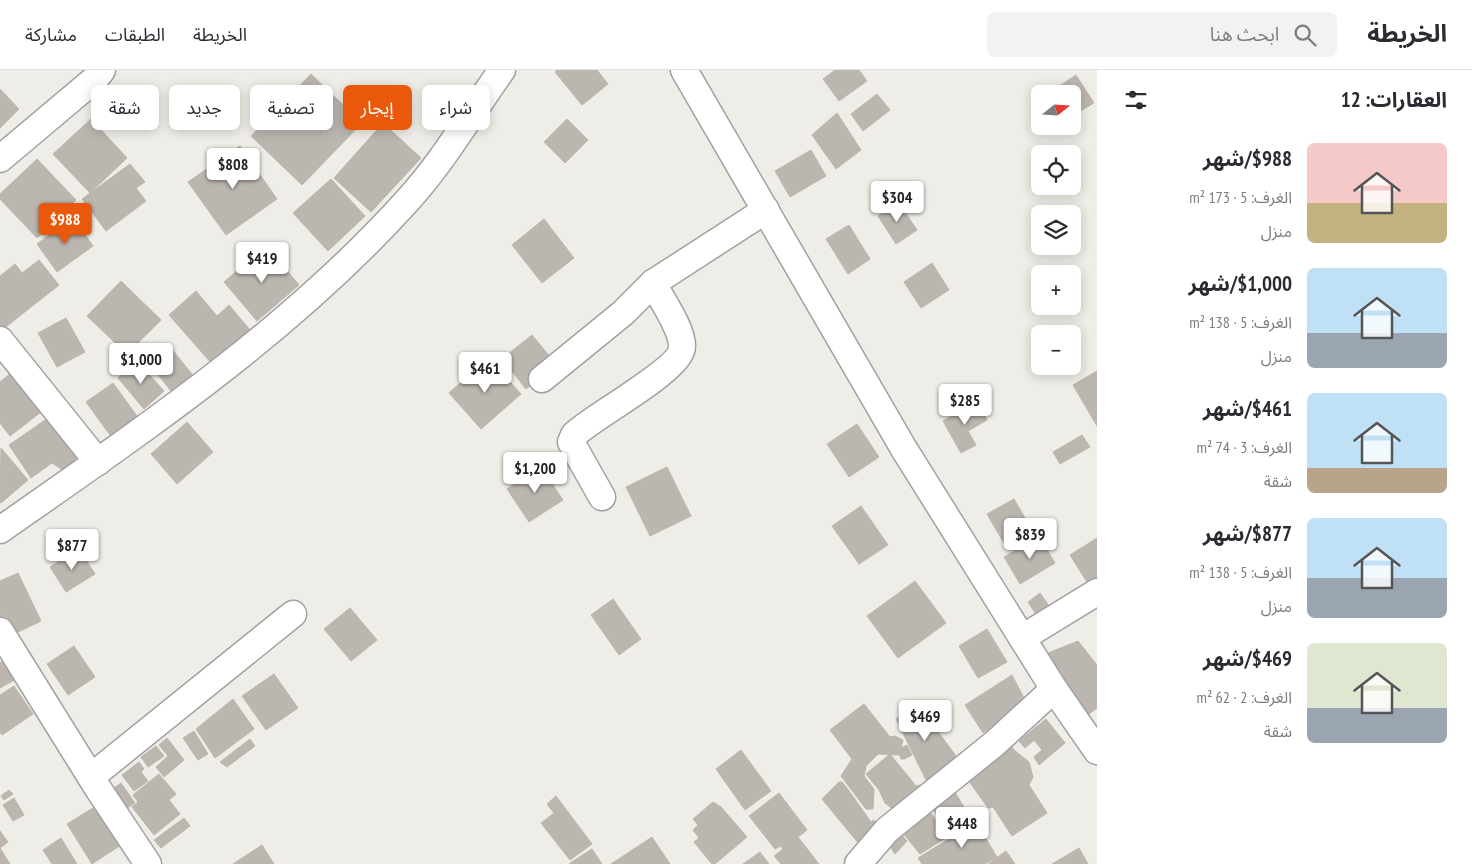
<!DOCTYPE html>
<html lang="ar">
<meta charset="utf-8">
<style>
body{margin:0;font-family:"PT Sans Narrow","Noto Sans Arabic",sans-serif;background:#f2f2f3;color:#2b2b33;direction:rtl;height:100vh;display:flex;flex-direction:column;font-size:19px;white-space:nowrap}
*{box-sizing:border-box;margin:0}
p{font-size:16px;color:#7c7c81}
.icon{flex:none;width:28px;height:28px;fill:none;stroke:currentColor;stroke-width:2;stroke-linecap:round;stroke-linejoin:round}
.map{position:relative;flex:1;overflow:hidden;direction:ltr}
.details{display:flex;flex-direction:column;background:#fff;width:375px}
.details>*{flex:none}
.banner{position:absolute;left:15px;top:15px;width:475px;height:45px;direction:rtl;display:flex;gap:10px}
.needle{width:32px;rotate:72deg}
.buttons{position:absolute;left:1031px;top:15px;display:grid;gap:10px}
.buttons a{display:grid;place-items:center;width:50px;height:50px;border-radius:8px;background:#fff;box-shadow:0 2px 12px #0003;font-size:25px}
.price{position:absolute;translate:-50% -42px;padding:0 11px;border-radius:5px;background:#fff;color:#222;font-size:16px;line-height:32px;filter:drop-shadow(0 1px 2px #0008)}
.price::after{content:'';position:absolute;left:50%;top:30px;width:15px;height:11px;margin-left:-8px;background:inherit;clip-path:polygon(0 0,100% 0,50% 100%)}
.price.active{background:#ea580c;color:#fff}
ul{padding:0;list-style:none}
li{display:flex;align-items:center;gap:15px;height:125px;padding:0 25px}
li span{display:grid;place-items:center;flex:none;width:140px;height:100px;border-radius:8px;color:#555}
li>.icon{margin-inline-start:auto}
span .icon{width:60px;height:60px;fill:#fffc;stroke-width:1}
li b{font-size:21px}
h2{display:flex;justify-content:space-between;align-items:center;height:60px;padding:0 25px;font-size:21px}
.pill{padding:0 18px;border-radius:8px;background:#fff;box-shadow:0 2px 12px #0003;font-size:18px;line-height:45px}
.pill.active{background:#ea580c;color:#fff}
header{display:flex;align-items:center;gap:30px;box-sizing:border-box;height:70px;padding:0 25px;background:#fff;border-bottom:1px solid #e1e1e2}
header strong{font-size:24px}
nav{display:flex;gap:28px;margin-inline-start:auto;font-size:18px}
.search{width:350px;height:45px;background:#f2f2f3;display:flex;align-items:center;gap:12px;box-sizing:border-box;padding:0 18px;border-radius:8px;color:#7c7c81;font-size:19px}
main{display:flex;flex:1;min-height:0}
.map>svg:first-child{display:block}
</style>
<header>
<strong>الخريطة</strong>
<div class="search"><svg class="icon" aria-label="search" viewBox="0 0 24 24"><circle cx="10" cy="10" r="6"/><path d="M15 15l6 6"/></svg>ابحث هنا</div>
<nav><a>الخريطة</a><a>الطبقات</a><a>مشاركة</a></nav>
</header>
<main>
<section class="details">
<h2>العقارات: 12<svg class="icon" aria-label="filters" viewBox="0 0 24 24"><path d="M4 7h16M4 17h16"/><circle cx="9" cy="7" r="2"/><circle cx="15" cy="17" r="2"/></svg></h2>
<ul>
<li><span style="background:linear-gradient(#f6c9c9 60%,#c2b280 0)"><svg class="icon" aria-label="home" viewBox="0 0 24 24"><path d="M3 11l9-7 9 7M6 9v11h12V9"/></svg></span><div><b>$988/شهر</b><p>الغرف: 5 · 173 m²</p><p>منزل</p></div></li>
<li><span style="background:linear-gradient(#bfe0f5 65%,#9aa5b1 0)"><svg class="icon" aria-label="home" viewBox="0 0 24 24"><path d="M3 11l9-7 9 7M6 9v11h12V9"/></svg></span><div><b>$1,000/شهر</b><p>الغرف: 5 · 138 m²</p><p>منزل</p></div></li>
<li><span style="background:linear-gradient(#bfe0f5 75%,#b9a48a 0)"><svg class="icon" aria-label="home" viewBox="0 0 24 24"><path d="M3 11l9-7 9 7M6 9v11h12V9"/></svg></span><div><b>$461/شهر</b><p>الغرف: 3 · 74 m²</p><p>شقة</p></div></li>
<li><span style="background:linear-gradient(#bfe0f5 60%,#9aa5b1 0)"><svg class="icon" aria-label="home" viewBox="0 0 24 24"><path d="M3 11l9-7 9 7M6 9v11h12V9"/></svg></span><div><b>$877/شهر</b><p>الغرف: 5 · 138 m²</p><p>منزل</p></div></li>
<li><span style="background:linear-gradient(#dfe7d0 65%,#9aa5b1 0)"><svg class="icon" aria-label="home" viewBox="0 0 24 24"><path d="M3 11l9-7 9 7M6 9v11h12V9"/></svg></span><div><b>$469/شهر</b><p>الغرف: 2 · 62 m²</p><p>شقة</p></div></li>
</ul>
</section>
<div class="map">
<svg width="1097" height="794" viewBox="0 0 1097 794">
<rect width="100%" height="100%" fill="#efede7"/>
<g fill="#bcb6b0" stroke="#c0b5ab">
<polygon points="557,0 597,0 608,14 582,35 555,2"/>
<polygon points="835,0 859,0 867,11 839,31 823,9"/>
<polygon points="311,4 362,53 302,115 251,66"/>
<polygon points="1076,5 1094,33 1072,46 1072,24 1047,24"/>
<polygon points="0,19 19,39 0,58"/>
<polygon points="877,24 890,40 863,61 851,44"/>
<polygon points="837,43 861,80 836,99 812,65"/>
<polygon points="91,49 127,88 90,123 53,84"/>
<polygon points="567,49 588,70 565,93 544,72"/>
<polygon points="383,53 421,88 371,142 334,108"/>
<polygon points="240,76 277,129 226,165 188,112"/>
<polygon points="811,80 826,106 790,127 775,101"/>
<polygon points="37,89 76,130 37,168 0,129 0,124"/>
<polygon points="130,94 145,112 136,118 146,131 106,161 82,129"/>
<polygon points="331,109 365,146 328,181 293,143"/>
<polygon points="899,133 917,160 896,174 878,146"/>
<polygon points="73,148 93,176 57,202 37,174"/>
<polygon points="544,149 574,188 542,213 512,175"/>
<polygon points="849,155 870,189 848,204 826,169"/>
<polygon points="266,176 299,215 257,251 224,212"/>
<polygon points="39,190 59,215 2,260 0,257 0,206 15,194 22,203"/>
<polygon points="932,193 949,220 921,238 904,212"/>
<polygon points="121,211 161,250 127,284 87,246"/>
<polygon points="196,221 217,246 229,235 250,260 212,294 169,245"/>
<polygon points="66,248 85,282 57,297 38,263"/>
<polygon points="532,265 556,294 526,319 502,289"/>
<polygon points="167,273 195,308 174,325 146,289"/>
<polygon points="488,288 521,324 481,359 449,323"/>
<polygon points="137,291 164,321 144,339 118,308"/>
<polygon points="1097,301 1097,356 1073,315"/>
<polygon points="11,303 41,342 10,366 0,353 0,312"/>
<polygon points="113,313 137,346 110,365 86,332"/>
<polygon points="977,332 987,350 968,361 976,375 961,383 943,351"/>
<polygon points="48,348 77,390 63,400 52,393 31,408 9,375"/>
<polygon points="187,352 213,382 177,414 151,384"/>
<polygon points="857,354 879,387 849,407 827,374"/>
<polygon points="1082,365 1090,377 1060,394 1053,382"/>
<polygon points="1,378 28,410 1,433 0,431"/>
<polygon points="541,397 563,430 529,452 507,419"/>
<polygon points="667,397 691,446 650,466 626,417"/>
<polygon points="1014,429 1032,460 1005,475 987,444"/>
<polygon points="861,436 888,475 859,494 832,456"/>
<polygon points="1039,466 1055,493 1020,514 1004,487"/>
<polygon points="1097,468 1097,517 1092,520 1070,485"/>
<polygon points="79,479 95,504 66,522 50,497"/>
<polygon points="18,503 41,551 10,566 0,545 0,511"/>
<polygon points="915,511 946,553 898,588 867,546"/>
<polygon points="1040,523 1052,540 1039,549 1028,532"/>
<polygon points="613,529 641,569 619,585 591,545"/>
<polygon points="350,538 377,570 351,591 324,559"/>
<polygon points="987,559 1007,592 978,608 959,576"/>
<polygon points="1078,571 1097,595 1097,638 1089,644 1043,585"/>
<polygon points="74,576 95,607 68,625 47,594"/>
<polygon points="7,588 18,608 0,618 0,593"/>
<polygon points="274,604 298,638 266,660 242,626"/>
<polygon points="1012,605 1025,630 983,663 965,635"/>
<polygon points="14,616 33,644 2,665 0,662 0,625"/>
<polygon points="233,629 254,659 215,688 196,659"/>
<polygon points="917,633 956,686 928,714 896,649"/>
<polygon points="864,634 890,667 895,666 903,670 901,678 907,675 912,685 904,689 901,689 900,685 878,684 866,696 864,706 874,719 873,739 866,739 841,706 852,689 830,660"/>
<polygon points="1046,649 1065,673 1039,695 1034,687 1042,680 1034,670 1025,678 1019,671"/>
<polygon points="194,661 208,684 198,690 183,668"/>
<polygon points="167,668 184,690 164,707 156,697 168,686 159,675"/>
<polygon points="250,669 255,676 227,697 220,692"/>
<polygon points="1010,674 1014,680 1029,692 1033,707 1029,715 1047,743 1012,766 993,737 988,738 966,707"/>
<polygon points="156,676 164,686 148,697 141,687"/>
<polygon points="741,680 771,721 745,740 716,699"/>
<polygon points="890,684 916,716 920,715 925,719 894,740 885,733 879,720 866,704"/>
<polygon points="139,692 144,699 141,702 148,711 134,721 122,705"/>
<polygon points="159,704 176,724 169,730 180,744 154,765 132,737 138,732 133,725"/>
<polygon points="839,712 842,712 847,718 871,752 874,750 879,758 859,774 822,729"/>
<polygon points="121,713 135,733 124,740 111,720"/>
<polygon points="953,719 973,752 949,766 931,735"/>
<polygon points="9,720 13,724 4,730 1,726"/>
<polygon points="779,723 807,760 798,767 819,794 781,794 774,786 783,779 780,776 775,779 749,746"/>
<polygon points="556,726 592,774 570,790 541,753 554,743 547,734"/>
<polygon points="14,728 24,745 13,751 3,735"/>
<polygon points="713,732 721,737 747,767 715,794 712,794 694,772 699,768 693,760 698,755 693,749"/>
<polygon points="96,736 121,775 92,794 67,754"/>
<polygon points="926,736 947,767 920,784 899,758"/>
<polygon points="184,748 190,756 161,778 154,770"/>
<polygon points="976,752 997,787 985,794 922,794 918,788"/>
<polygon points="897,759 907,771 895,784 885,769"/>
<polygon points="0,761 8,772 0,778 10,794 0,794"/>
<polygon points="652,767 670,794 611,794"/>
<polygon points="61,768 77,794 52,794 43,780"/>
<polygon points="262,775 274,794 233,794"/>
<polygon points="1079,778 1088,794 1052,794"/>
<polygon points="592,779 602,794 570,794 570,793"/>
<polygon points="1006,781 1015,794 988,794"/>
<polygon points="760,782 769,794 743,794"/>
</g>
<g fill="none" stroke-linecap="round" stroke-linejoin="round">
<defs>
<g id="minor">
<polyline points="684,0 904,379 1054,619 1097,681"/>
<polyline points="0,89 95,9 102,0"/>
<polyline points="0,270 98,392"/>
<polyline points="542,309 623,243 653,213 766,140"/>
<path d="M602 427 571 372 574 365C593 346 683 299 682 276 682 258 661 229 653 213"/>
<path d="M0 460C143 360 290 261 407 131 443 92 471 43 502 0"/>
<polyline points="0,561 97,717 148,794"/>
<polyline points="1022,568 1097,522"/>
<polyline points="91,707 293,544"/>
<polyline points="858,794 887,760 994,674 1054,619"/>
</g>
</defs>
<use href="#minor" stroke="#a1a1a1" stroke-width="29"/>
<use href="#minor" stroke="#fff" stroke-width="26"/>
</g>
</svg>
<div class="buttons">
<a><svg class="needle" viewBox="-14 -14 28 28"><path d="M0-13l5 13h-10z" fill="#e53935"/><path d="M0 13l5-13h-10z" fill="#7c7c81"/></svg></a>
<a><svg class="icon" aria-label="locate" viewBox="0 0 24 24"><circle cx="12" cy="12" r="6"/><path d="M12 2v4M12 18v4M2 12h4M18 12h4"/></svg></a>
<a><svg class="icon" aria-label="layers" viewBox="0 0 24 24"><path d="M12 4l9 5-9 5-9-5zM3 14l9 5 9-5"/></svg></a>
<a>+</a>
<a>−</a>
</div>
<b class="price" style="left:233px;top:120px">$808</b>
<b class="price" style="left:897px;top:153px">$304</b>
<b class="price active" style="left:65px;top:175px">$988</b>
<b class="price" style="left:262px;top:214px">$419</b>
<b class="price" style="left:141px;top:315px">$1,000</b>
<b class="price" style="left:485px;top:324px">$461</b>
<b class="price" style="left:965px;top:356px">$285</b>
<b class="price" style="left:535px;top:424px">$1,200</b>
<b class="price" style="left:1030px;top:490px">$839</b>
<b class="price" style="left:72px;top:501px">$877</b>
<b class="price" style="left:925px;top:672px">$469</b>
<b class="price" style="left:962px;top:779px">$448</b>
<div class="banner">
<a class="pill">شراء</a>
<a class="pill active">إيجار</a>
<a class="pill">تصفية</a>
<a class="pill">جديد</a>
<a class="pill">شقة</a>
</div>
</div>
</main>
